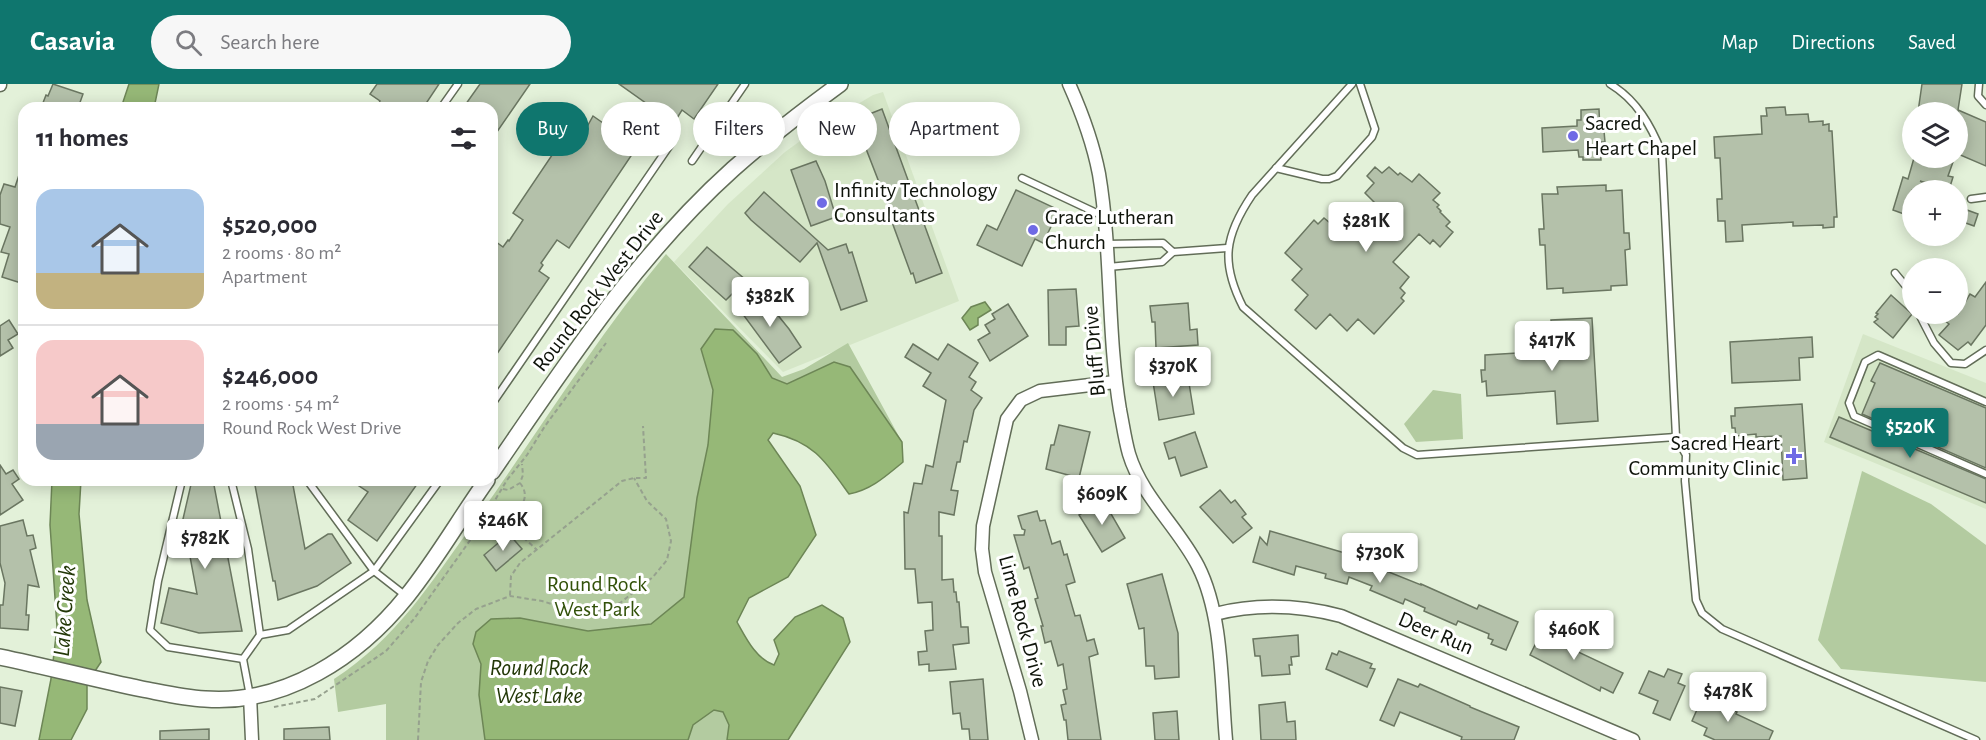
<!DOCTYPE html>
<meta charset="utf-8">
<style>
body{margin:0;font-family:"Alegreya Sans",sans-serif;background:#f7f7f7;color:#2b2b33;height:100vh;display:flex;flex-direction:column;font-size:22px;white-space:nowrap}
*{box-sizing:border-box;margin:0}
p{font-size:20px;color:#7c7c81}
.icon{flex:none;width:33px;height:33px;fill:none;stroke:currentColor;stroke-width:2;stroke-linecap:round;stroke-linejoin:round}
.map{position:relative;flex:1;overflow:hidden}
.panel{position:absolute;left:18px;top:18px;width:480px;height:384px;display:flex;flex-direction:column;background:#fff;border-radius:18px;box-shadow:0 3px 15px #0003}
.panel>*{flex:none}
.hud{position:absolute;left:516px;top:18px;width:570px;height:54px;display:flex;gap:12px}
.fabs{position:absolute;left:1902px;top:18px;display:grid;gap:12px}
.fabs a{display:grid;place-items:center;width:66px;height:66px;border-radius:50%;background:#fff;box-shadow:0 3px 15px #0003;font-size:30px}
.price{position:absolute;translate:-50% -51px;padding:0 14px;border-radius:6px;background:#fff;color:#222;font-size:20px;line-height:39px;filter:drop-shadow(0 2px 3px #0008)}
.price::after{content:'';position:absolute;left:50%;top:36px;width:18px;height:14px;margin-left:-9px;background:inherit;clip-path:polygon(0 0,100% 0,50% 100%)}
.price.active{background:#0f766e;color:#fff}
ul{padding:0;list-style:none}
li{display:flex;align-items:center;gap:18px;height:150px;padding:0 18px}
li+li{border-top:2px solid #e1e1e2}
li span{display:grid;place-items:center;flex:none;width:168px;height:120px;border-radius:18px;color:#555}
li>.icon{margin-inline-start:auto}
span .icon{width:72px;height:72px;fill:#fffc;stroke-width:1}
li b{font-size:26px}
h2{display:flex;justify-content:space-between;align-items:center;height:72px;padding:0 18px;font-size:26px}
.pill{padding:0 21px;border-radius:27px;background:#fff;box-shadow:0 3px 15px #0003;font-size:21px;line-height:54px}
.pill.active{background:#0f766e;color:#fff}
header{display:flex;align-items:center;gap:36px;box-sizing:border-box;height:84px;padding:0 30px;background:#0f766e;color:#fff}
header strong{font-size:28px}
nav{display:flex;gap:33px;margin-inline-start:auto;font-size:21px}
.search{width:420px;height:54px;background:#f7f7f7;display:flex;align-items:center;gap:15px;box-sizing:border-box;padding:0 21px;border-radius:33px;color:#7c7c81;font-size:22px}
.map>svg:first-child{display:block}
</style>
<header>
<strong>Casavia</strong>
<div class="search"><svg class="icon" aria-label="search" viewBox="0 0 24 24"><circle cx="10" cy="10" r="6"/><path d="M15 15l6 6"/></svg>Search here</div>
<nav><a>Map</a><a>Directions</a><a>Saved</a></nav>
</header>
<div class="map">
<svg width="1986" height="656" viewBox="0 0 1986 656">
<rect width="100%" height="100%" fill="#e3f1d9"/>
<g fill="#d5e6c7">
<polygon points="883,8 959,217 783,288 674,178 728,120 785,68 821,42 873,11"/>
<polygon points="1863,250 1986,299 1986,425 1824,358"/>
</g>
<g fill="#b3cba0">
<path d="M666 170 782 293 804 285 848 259 902 358 903 378C886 392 871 406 849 410 826 378 814 358 773 349L768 356 800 402 816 451 788 493 749 514 737 538C746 554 756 574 774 581L779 570 774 556 795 533 822 521 843 534 850 558 788 656H386V620L338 628 334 595C397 554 430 500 473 440 537 350 595 255 666 170Z"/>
<polygon points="1433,306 1461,310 1463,355 1416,358 1404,340"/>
<polygon points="1862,387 1931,420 1986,461 1986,598 1841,585 1818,556"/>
</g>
<g fill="#96b877" stroke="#6d8656" stroke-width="1.5">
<polygon points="129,0 159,0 154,24 121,24"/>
<polygon points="985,218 991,226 978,234 978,241 970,246 962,234 971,223"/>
<path d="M715 245 733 246 757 270 772 294 787 300 834 278 850 283 902 358 903 378C886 392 871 406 849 410 826 378 814 358 773 349L768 356 800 402 816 451 788 493 749 514 737 538C746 554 756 575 774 581L779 570 774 556 795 533 822 521 843 534 850 558 788 656H727L729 641 723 628 714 626 693 641 688 656H485L479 611 481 580 473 560 476 548 491 535 520 534 588 547 651 540 684 513 697 414 708 361 713 306 701 265Z"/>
<polygon points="52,396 81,396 79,430 87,516 101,578 87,599 87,625 71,656 39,656 51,595 57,543 50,441"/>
</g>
<g fill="#b4c1aa" stroke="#6a7661" stroke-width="1.5">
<polygon points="53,0 83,10 78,24 41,24 46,11 48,12"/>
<polygon points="377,0 439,0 423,24 376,24 380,17 370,10"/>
<polygon points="480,0 530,0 492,55 492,24 463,24"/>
<polygon points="619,0 718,0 694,35 682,26 674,39"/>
<polygon points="1922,0 1962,0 1958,26 1986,38 1986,82 1958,70 1958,28 1918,28"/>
<polygon points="1785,23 1786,31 1808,30 1809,38 1823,37 1823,41 1829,40 1829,47 1832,47 1837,133 1834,133 1834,143 1823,144 1823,141 1793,142 1793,138 1742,141 1743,157 1726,158 1725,137 1718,137 1717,115 1722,115 1720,74 1715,74 1714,53 1762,50 1761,32 1767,32 1766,24"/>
<polygon points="882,25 942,189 916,199 913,189 911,190 892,138 894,137 858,44 860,43 857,35"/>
<polygon points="1599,25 1600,47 1604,47 1605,58 1600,58 1601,76 1583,76 1583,73 1579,73 1578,66 1543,68 1542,44 1577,42 1577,36 1581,36 1581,26"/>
<polygon points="593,32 626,55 622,61 633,69 569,164 557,156 541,179 543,181 539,187 549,194 492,277 492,155 503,163 508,156 509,157 523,136 513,129 577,34 588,41"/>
<polygon points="1914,74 1938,80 1940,74 1953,78 1948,92 1953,93 1949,106 1920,97 1936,104 1936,106 1912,106 1912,133 1893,126 1903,93 1908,95"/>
<polygon points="816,77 825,97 836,133 811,142 791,86"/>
<polygon points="22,82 24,82 24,200 2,193 9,170 1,168 10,143 0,140 0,111 4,100 15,103"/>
<polygon points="1375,83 1382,89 1389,83 1398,91 1400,89 1412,98 1419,90 1440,109 1433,116 1439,121 1437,123 1441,127 1440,128 1450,138 1446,142 1453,148 1440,163 1433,156 1430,160 1419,150 1393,178 1409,193 1400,204 1405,209 1401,214 1404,217 1374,250 1358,235 1347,247 1330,230 1316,245 1295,226 1308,211 1292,196 1302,185 1285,169 1314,136 1318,140 1324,134 1330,139 1339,129 1354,142 1375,119 1365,109 1374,99 1367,92"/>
<polygon points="1606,101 1606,107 1622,106 1624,149 1629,149 1630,165 1625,166 1627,201 1611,202 1611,206 1563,209 1563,204 1547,205 1545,161 1540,161 1539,145 1544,145 1542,110 1558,110 1557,103"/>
<polygon points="1016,106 1059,126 1043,159 1035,155 1022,182 977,161 987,141 997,146"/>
<polygon points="764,108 828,166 846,160 849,169 852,168 867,217 841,226 817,159 800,178 751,136 745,129"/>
<polygon points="1967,126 1978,130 1974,142 1963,138"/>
<polygon points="707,163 746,196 726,216 689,183"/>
<polygon points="1986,198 1986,241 1971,261 1968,258 1958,266 1939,251 1949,240 1944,236 1950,230 1958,230 1970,210 1975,213"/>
<polygon points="1076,205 1079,242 1066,243 1066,261 1049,261 1048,206"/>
<polygon points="760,209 789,245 801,263 779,279 739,225"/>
<polygon points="1891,211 1912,230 1893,254 1874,238 1878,235 1875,233 1878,230 1876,229"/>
<polygon points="1188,219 1190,246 1197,245 1198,261 1156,264 1155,238 1152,238 1150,222"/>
<polygon points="1008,220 1028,252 990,277 978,256 990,249 985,241 995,235 992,230"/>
<polygon points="1592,234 1598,337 1557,340 1555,307 1487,312 1486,297 1482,298 1481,286 1485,286 1485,271 1553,267 1551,236"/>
<polygon points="9,236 18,250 8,256 13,264 0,272 0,242"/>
<polygon points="1812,253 1813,273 1799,274 1800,296 1732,299 1730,258"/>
<polygon points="913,260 938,276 948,260 978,279 969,293 976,298 971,306 982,314 974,326 967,358 964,357 960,378 957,378 951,406 958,407 954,431 939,428 939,452 942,452 942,496 953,495 954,508 956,508 957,518 959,518 961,543 968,543 969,559 953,561 956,585 929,587 929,580 919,581 918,568 927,567 925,547 933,546 932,518 918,519 915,485 905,485 904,428 908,429 914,399 922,400 926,381 933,383 946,316 923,302 931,289 905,273"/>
<polygon points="1880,279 1986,324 1986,384 1862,330 1875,299 1871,297"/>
<polygon points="1188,293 1194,330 1159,336 1153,298"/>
<polygon points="1802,320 1807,394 1783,396 1781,352 1756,353 1756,350 1736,352 1735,344 1732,344 1731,332 1735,332 1735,324"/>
<polygon points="1839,333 1986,395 1986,419 1830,353"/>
<polygon points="1059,341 1090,348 1079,394 1046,385 1051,361 1054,361"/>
<polygon points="1195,348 1207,383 1181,392 1175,373 1169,375 1164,359"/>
<polygon points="0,381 6,390 13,386 19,395 12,400 23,416 0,431"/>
<polygon points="192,396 213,396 242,547 199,549 161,539 169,504 197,510 183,435"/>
<polygon points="254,396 292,396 305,465 328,450 332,450 351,479 317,502 278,516 275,497 273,497"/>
<polygon points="350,396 420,396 377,457 348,436 368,408"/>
<polygon points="1220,406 1231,419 1235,416 1246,430 1242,433 1252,444 1233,459 1200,423"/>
<polygon points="1103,416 1125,454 1102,468 1079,431"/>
<polygon points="1037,427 1040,437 1045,436 1052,460 1060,457 1064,471 1067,470 1075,498 1066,501 1075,532 1080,531 1087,557 1094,555 1098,570 1089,573 1101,656 1068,656 1066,636 1064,636 1061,621 1066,620 1063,606 1067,605 1063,580 1058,582 1051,557 1045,559 1041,542 1043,542 1035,515 1038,514 1029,483 1024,485 1014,451 1024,451 1025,446 1022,445 1018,432"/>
<polygon points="23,436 27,452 33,451 36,464 30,466 39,503 28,501 26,531 29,531 28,546 0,544 0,521 3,521 5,499 0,479 0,442"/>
<polygon points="1270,447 1355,472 1354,474 1421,501 1421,500 1477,525 1479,521 1518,538 1506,566 1491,560 1493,556 1488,554 1489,550 1458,537 1456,541 1424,527 1425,524 1405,515 1403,520 1370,506 1372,502 1349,493 1347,500 1325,494 1326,490 1296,482 1294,491 1253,478 1260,453 1267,461"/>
<polygon points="509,450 522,465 496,487 484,471"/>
<polygon points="1162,490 1178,549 1179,593 1155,595 1154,582 1146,582 1144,544 1139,545 1127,500"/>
<polygon points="1545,541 1580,559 1576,567 1623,589 1613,609 1601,603 1600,607 1530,571"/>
<polygon points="1298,551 1299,572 1291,573 1292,581 1289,581 1290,590 1262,592 1260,572 1255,572 1253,555"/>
<polygon points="1339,567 1372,580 1370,584 1375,585 1367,603 1326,585 1332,569 1337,571"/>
<polygon points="1668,585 1682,590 1678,599 1685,602 1670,636 1653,629 1658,617 1639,609 1649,587 1664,593"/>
<polygon points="983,595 988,656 970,656 969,645 962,645 960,629 953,630 950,598"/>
<polygon points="1398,595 1418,603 1420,600 1470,622 1470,623 1519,643 1514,656 1461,656 1462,653 1400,628 1394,642 1380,636"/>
<polygon points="0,603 22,607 15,642 0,639"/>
<polygon points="1703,612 1737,628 1736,630 1773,647 1769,656 1715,656 1704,651 1707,644 1692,637"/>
<polygon points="1285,618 1287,638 1295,637 1296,656 1261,656 1259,621"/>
<polygon points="1177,627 1179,656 1155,656 1153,629"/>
<polygon points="329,643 330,656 284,656 284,645"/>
<polygon points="209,645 209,656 160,656 160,647"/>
</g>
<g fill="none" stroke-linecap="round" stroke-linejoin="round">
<defs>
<g id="service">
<path d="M1352 0 1252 111C1225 151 1220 178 1243 223L1403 364 1417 371 1676 353"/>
<path d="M1610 0C1637 16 1651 42 1662 69L1676 353 1686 371 1685 397 1696 516 1702 529 1722 545 1976 656"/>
<polyline points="1979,0 1978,12 1986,21"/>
<polyline points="441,24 458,0"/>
<polyline points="692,77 745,0"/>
<polyline points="1276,84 1322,95 1329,95 1337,92 1372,53 1375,45 1360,0"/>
<polyline points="1022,94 1103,132"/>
<polyline points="1971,115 1986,113"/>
<polyline points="1106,160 1163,159 1173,168"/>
<polyline points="1108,183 1162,178 1173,168 1227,164"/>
<polyline points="1895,189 1909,206 1912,215"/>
<polyline points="1919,230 1934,259 1951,279 1965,280 1986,266"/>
<polyline points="1986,318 1878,271 1865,278 1849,319 1854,332 1986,390"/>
<polyline points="492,320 670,61"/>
<polyline points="182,396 158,497 150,546 168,563 243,575"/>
<polyline points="231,396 248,465 260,551 243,575 250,612"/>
<polyline points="307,396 374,487 406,512"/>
<polyline points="260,551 288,546 374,487 440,396"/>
</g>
<g id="minor">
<path d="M1069 0C1082 29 1093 59 1099 90 1112 168 1107 248 1120 326 1123 341 1125 356 1129 370 1142 413 1178 443 1198 482 1223 531 1221 601 1226 656"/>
<polyline points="0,1 0,0"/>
<path d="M1215 530C1258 519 1299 521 1341 532L1633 656"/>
<polyline points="250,612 252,656"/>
<polyline points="1032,656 1020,607 985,488 982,465 983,442 1007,335 1021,316 1040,307 1115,298"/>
</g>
<g id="tertiary">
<path d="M492 388C565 282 636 172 733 85 767 55 803 27 840 0"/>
<path d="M0 573C48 583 94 595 142 605 163 609 183 614 205 615 285 621 358 573 407 512 436 476 460 434 487 396"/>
</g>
</defs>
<use href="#service" stroke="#626d58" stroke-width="9"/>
<use href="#minor" stroke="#626d58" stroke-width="15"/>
<use href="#tertiary" stroke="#626d58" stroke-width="18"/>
<g stroke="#96a18e" stroke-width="2" stroke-dasharray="4.5 3" stroke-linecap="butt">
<path d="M520 399C536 419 506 429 519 449 524 455 531 460 537 466"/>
<polyline points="503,405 508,406 520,399 523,391 522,380"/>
<polyline points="510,511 511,492 520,479 622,397 634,394 646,394 643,342"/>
<polyline points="274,623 315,615 386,567 414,535 476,448 507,396 527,371 545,342 606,259"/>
<polyline points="418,656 421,598 428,577 438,561 458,539 476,525 510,512 542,517 568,525 591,529 620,519 653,493 667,476 671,457 666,435 647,417 634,394"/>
</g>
<use href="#service" stroke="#fff" stroke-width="6"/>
<use href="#minor" stroke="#fff" stroke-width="12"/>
<use href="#tertiary" stroke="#fff" stroke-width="15"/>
</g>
<g fill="#6f6ae5" stroke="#fff" stroke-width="2">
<circle cx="1573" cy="52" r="6"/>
<circle cx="822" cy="119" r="6"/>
<circle cx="1033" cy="146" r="6"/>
<path d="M1791 363h6v6h6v6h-6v6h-6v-6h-6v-6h6z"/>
</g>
<g text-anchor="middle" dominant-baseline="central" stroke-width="6" stroke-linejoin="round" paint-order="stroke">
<g font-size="22" fill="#0e130a" stroke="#fff" text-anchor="start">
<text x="1585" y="39">Sacred<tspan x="1585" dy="25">Heart Chapel</tspan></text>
<text x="834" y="106">Infinity Technology<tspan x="834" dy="25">Consultants</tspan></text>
<text x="1045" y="133">Grace Lutheran<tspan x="1045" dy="25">Church</tspan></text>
<text x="1780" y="359" text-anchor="end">Sacred Heart<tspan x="1780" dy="25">Community Clinic</tspan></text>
</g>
<g font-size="22" fill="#0e130a" stroke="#fff">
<text transform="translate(598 207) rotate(-52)">Round Rock West Drive</text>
<text transform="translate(1094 267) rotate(-95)">Bluff Drive</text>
<text transform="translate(1023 537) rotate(75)">Lime Rock Drive</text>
<text transform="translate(1436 549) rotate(23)">Deer Run</text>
</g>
<g font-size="22" fill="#325109" stroke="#fff">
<text x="597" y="500">Round Rock<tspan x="597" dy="25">West Park</tspan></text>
</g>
<g font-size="24" font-style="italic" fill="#233808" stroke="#fff">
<text transform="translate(65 527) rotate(-86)">Lake Creek</text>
<text x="539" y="584">Round Rock<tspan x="539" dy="28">West Lake</tspan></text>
</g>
</g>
</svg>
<div class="fabs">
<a><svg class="icon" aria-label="layers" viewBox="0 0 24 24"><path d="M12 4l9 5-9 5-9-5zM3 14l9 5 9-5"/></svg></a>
<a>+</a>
<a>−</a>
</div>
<b class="price" style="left:1366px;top:169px">$281K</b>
<b class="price" style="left:770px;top:244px">$382K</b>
<b class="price" style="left:1552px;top:288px">$417K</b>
<b class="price" style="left:1173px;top:314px">$370K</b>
<b class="price active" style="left:1910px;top:375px">$520K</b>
<b class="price" style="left:1102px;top:442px">$609K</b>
<b class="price" style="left:503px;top:468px">$246K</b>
<b class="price" style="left:205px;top:486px">$782K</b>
<b class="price" style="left:1380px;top:500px">$730K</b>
<b class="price" style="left:1574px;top:577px">$460K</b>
<b class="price" style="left:1728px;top:639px">$478K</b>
<div class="hud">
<a class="pill active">Buy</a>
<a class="pill">Rent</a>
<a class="pill">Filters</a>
<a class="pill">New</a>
<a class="pill">Apartment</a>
</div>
<section class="panel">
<h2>11 homes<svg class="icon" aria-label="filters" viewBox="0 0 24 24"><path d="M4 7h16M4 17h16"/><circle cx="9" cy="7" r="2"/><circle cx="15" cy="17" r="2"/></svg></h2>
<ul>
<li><span style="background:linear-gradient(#a9c7e8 70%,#c2b280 0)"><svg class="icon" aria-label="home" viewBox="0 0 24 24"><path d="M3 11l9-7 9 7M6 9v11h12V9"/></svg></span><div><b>$520,000</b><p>2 rooms · 80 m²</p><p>Apartment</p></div></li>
<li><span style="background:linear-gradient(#f6c9c9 70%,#9aa5b1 0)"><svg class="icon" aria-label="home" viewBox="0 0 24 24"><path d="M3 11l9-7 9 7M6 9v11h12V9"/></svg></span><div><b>$246,000</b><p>2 rooms · 54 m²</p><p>Round Rock West Drive</p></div></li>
</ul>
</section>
</div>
